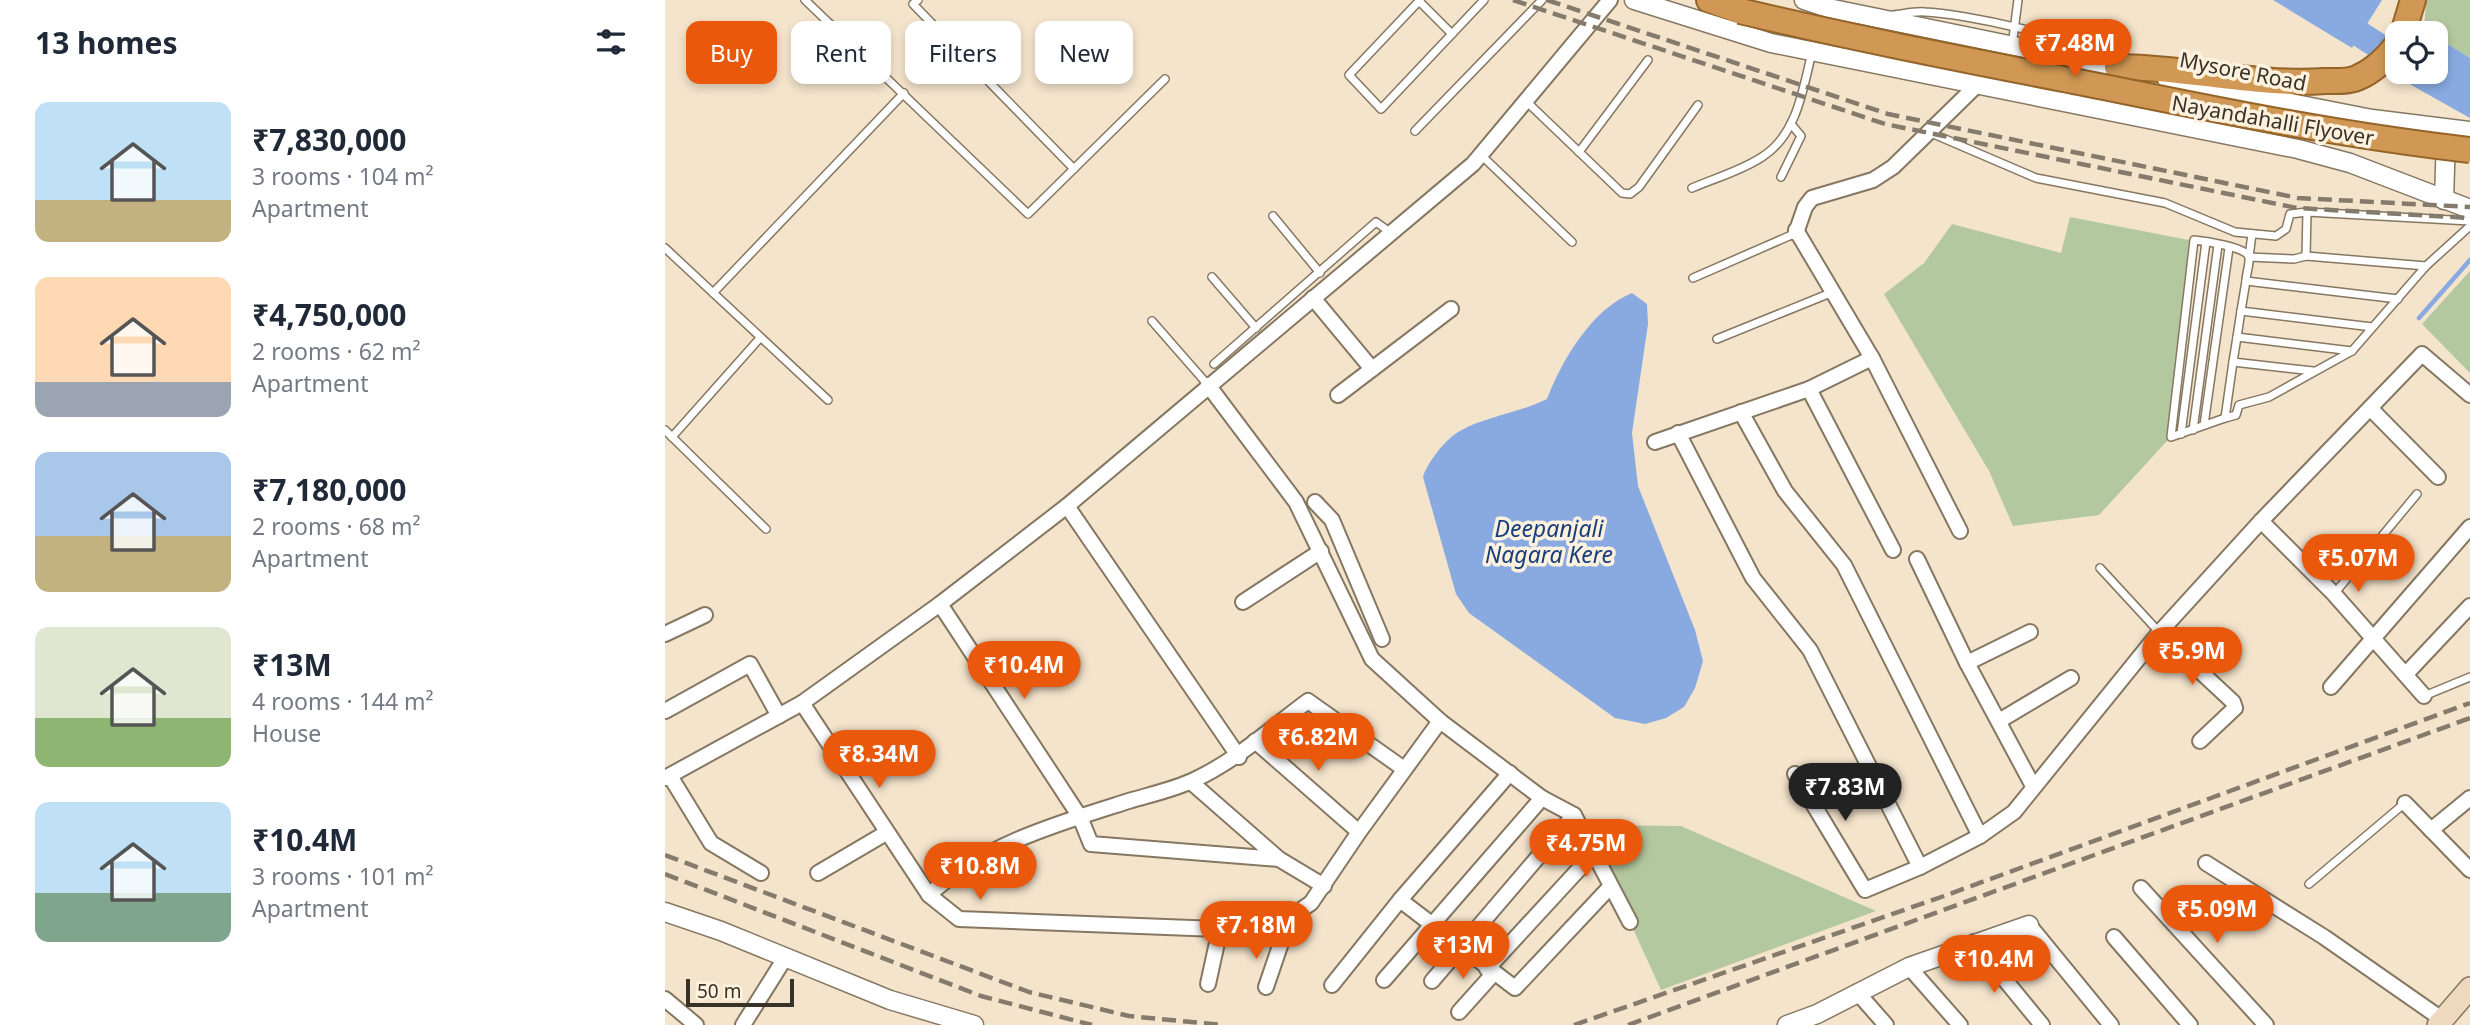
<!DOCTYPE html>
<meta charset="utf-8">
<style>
body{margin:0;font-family:"Noto Sans",sans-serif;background:#f2f2f3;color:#1f2937;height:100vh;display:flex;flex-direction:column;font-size:26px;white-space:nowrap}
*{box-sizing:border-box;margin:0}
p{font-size:23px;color:#747a83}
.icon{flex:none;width:38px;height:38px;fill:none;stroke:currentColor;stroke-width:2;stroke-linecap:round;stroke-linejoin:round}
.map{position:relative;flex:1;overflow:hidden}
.side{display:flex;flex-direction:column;background:#fff;width:665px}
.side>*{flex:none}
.hud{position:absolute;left:21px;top:21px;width:665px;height:63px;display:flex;gap:14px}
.buttons{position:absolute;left:1720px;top:21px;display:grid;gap:14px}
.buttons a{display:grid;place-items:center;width:63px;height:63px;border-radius:14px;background:#fff;box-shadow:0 4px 10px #0003;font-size:35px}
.scale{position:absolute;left:21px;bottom:18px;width:108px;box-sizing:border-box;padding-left:7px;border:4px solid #383229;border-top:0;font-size:19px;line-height:24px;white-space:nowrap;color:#383229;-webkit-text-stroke:5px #fef2de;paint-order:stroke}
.price{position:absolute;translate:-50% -60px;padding:0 16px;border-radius:24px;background:#ea580c;color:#fff;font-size:23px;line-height:46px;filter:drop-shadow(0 2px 4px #0008)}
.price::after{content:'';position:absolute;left:50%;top:42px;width:21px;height:16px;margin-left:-10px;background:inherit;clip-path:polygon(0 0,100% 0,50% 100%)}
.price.on{background:#222;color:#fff}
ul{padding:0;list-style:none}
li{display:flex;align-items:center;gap:21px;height:175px;padding:0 35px}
li span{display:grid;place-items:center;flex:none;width:196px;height:140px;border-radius:14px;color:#555}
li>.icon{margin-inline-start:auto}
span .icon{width:84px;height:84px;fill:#fffc;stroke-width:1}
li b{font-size:30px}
h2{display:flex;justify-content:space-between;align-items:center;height:84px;padding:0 35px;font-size:30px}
.chip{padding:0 24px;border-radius:14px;background:#fff;box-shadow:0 4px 10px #0003;font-size:24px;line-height:63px}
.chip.on{background:#ea580c;color:#fff}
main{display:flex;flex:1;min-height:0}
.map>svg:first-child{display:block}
</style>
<main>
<section class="side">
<h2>13 homes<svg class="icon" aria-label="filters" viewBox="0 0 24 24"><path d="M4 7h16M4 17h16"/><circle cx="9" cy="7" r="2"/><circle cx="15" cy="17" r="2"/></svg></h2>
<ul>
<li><span style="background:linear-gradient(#bfe0f5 70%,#c2b280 0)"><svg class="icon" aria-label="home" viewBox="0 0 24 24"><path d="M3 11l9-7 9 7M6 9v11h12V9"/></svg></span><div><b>₹7,830,000</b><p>3 rooms · 104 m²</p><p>Apartment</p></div></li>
<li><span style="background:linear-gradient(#ffd9b3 75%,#9aa5b1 0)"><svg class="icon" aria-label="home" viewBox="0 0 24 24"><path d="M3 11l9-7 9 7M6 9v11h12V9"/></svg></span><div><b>₹4,750,000</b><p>2 rooms · 62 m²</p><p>Apartment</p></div></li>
<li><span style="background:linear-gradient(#a9c7e8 60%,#c2b280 0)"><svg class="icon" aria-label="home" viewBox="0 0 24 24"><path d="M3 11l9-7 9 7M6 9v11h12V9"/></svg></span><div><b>₹7,180,000</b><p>2 rooms · 68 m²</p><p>Apartment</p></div></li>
<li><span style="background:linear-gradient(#dfe7d0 65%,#8fb573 0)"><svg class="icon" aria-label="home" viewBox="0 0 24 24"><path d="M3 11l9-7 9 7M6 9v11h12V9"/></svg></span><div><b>₹13M</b><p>4 rooms · 144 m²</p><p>House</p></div></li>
<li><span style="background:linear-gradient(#bfe0f5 65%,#7fa58c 0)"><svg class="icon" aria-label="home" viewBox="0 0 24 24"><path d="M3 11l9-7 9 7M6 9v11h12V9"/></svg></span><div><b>₹10.4M</b><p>3 rooms · 101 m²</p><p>Apartment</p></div></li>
</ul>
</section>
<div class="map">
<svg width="1805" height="1025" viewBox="0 0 1805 1025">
<rect width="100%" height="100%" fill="#f4e4cc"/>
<g fill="#b4c89f">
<polygon points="1761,0 1805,0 1805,58 1771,37 1771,33 1759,29"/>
<polygon points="1405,217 1524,240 1502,441 1434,515 1348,526 1324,471 1219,294 1259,263 1287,224 1396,253"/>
<polygon points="1805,271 1805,373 1757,324"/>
<polygon points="932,825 1016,826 1211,911 996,990 931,848 942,842"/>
</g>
<g fill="#89aae1">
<polygon points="1608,0 1717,0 1687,48"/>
<polygon points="1771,37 1805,58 1805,118 1732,77 1737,72 1771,72"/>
<path d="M967 293 982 304 983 324 967 433 973 486 1030 630 1038 661 1030 688 1019 707 1001 718 980 724 950 718 804 613 791 594 758 477C762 463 781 438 795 431 819 417 854 413 882 399 897 360 927 309 967 293Z"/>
</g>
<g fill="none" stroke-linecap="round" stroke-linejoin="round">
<polyline stroke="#89aae1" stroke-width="4.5" points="1754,318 1805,260"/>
<polyline stroke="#89aae1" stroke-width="26" points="1642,0 1732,58"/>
<defs>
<g id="service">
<polyline points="140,0 363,214 500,79"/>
<polyline points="253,0 248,4 409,169"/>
<polyline points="755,0 684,75 716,109 819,0"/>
<polyline points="754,1 787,34"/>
<path d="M1228 15C1238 14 1250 11 1260 12 1295 13 1420 38 1441 62"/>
<polyline points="1347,46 1353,0"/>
<polyline points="861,101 957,193 965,194 974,187 1033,105"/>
<polyline points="750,131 877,0"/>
<polyline points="1266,133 1371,178 1500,203 1570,232 1611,236 1621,229 1625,214 1642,212 1805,221"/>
<polyline points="914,152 983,60"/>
<polyline points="816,155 907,242"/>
<polyline points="1116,177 1136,136 1126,124"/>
<path d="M1027 188C1050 178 1076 171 1097 157 1132 135 1138 89 1147 52"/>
<polyline points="608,216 655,273"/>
<polyline points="1587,234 1584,257 1629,259 1641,256 1761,266"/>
<polyline points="0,248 163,400"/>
<polyline points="1641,256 1642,212"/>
<polyline points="547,277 591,328"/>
<polyline points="1028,278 1131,233"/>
<polyline points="1581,281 1576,311 1707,327"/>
<polyline points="48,293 239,93"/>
<polyline points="1576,311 1572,337 1687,351"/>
<polyline points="487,321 543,385"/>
<polyline points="1572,337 1568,362 1648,371"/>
<polyline points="1052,339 1168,292"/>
<polyline points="1568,362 1560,418 1571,415 1574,405 1604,397 1687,351 1761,266 1805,226"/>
<polyline points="549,364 711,222 726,233"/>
<path d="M1560 418 1506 437 1529 240C1540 241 1581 247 1584 257 1585 264 1581 274 1581 281L1733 299"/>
<polyline points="1539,425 1564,248"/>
<polyline points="0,430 7,437 95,338"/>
<polyline points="1528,430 1553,245"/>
<polyline points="1516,434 1541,242"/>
<polyline points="7,437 101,529"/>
<polyline points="1435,568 1494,632"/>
<polyline points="1669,594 1752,494"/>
<polyline points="1759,696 1805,677"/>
<polyline points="1644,884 1740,803"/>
</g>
<g id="minor">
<polyline points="1131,230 1207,358 1295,531"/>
<polyline points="1131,233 1140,207 1147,198 1208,180 1228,167 1312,85"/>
<polyline points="648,298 707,369"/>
<polyline points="543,385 631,502 707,659 775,721 877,798 909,815 965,922"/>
<polyline points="1144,389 1228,550"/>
<polyline points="673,395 786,309"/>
<polyline points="1705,408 1773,477"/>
<polyline points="1076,412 1120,491 1179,565 1315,836"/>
<polyline points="1013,433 1088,578 1145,650 1255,867"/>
<polyline points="990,442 1144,389 1207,358"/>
<polyline points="650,502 667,520 717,639"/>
<polyline points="402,506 574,757"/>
<polyline points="1596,521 1669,594 1759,696"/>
<polyline points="1252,559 1302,663 1368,786"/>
<polyline points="578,602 656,551"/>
<polyline points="275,604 415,817 426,844 614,859"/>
<polyline points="1494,633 1568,702 1570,708 1535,741"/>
<polyline points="0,634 40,615"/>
<polyline points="1302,663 1365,632"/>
<polyline points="1741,674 1805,606"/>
<polyline points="1666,687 1805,527"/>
<polyline points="137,703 264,895"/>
<polyline points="0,711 85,664 114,716"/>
<polyline points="1334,721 1406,678"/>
<polyline points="590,741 694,832"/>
<path d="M739 769 643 701C605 729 572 760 529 780 510 789 488 794 467 800 398 822 318 844 264 895L294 919 605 931 646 903 694 832 775 721"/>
<polyline points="1130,774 1200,890 1255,867 1315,836 1349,812 1494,633 1596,521 1757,354 1805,395"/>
<polyline points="5,776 46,843 96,873"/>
<polyline points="0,778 137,703 275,604 402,506 808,164 945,0"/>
<polyline points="526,782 614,859 659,886"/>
<polyline points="1740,803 1805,870"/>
<polyline points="1766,830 1805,798"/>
<polyline points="1541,863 1659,937 1778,1020"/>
<polyline points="153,873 221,833"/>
<polyline points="1476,888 1601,1025"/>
<polyline points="735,900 850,988 945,887"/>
<polyline points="1364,925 1446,1025"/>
<polyline points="1449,937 1525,1025"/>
<polyline points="1309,942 1377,1025"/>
<polyline points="1244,967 1295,1025"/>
<polyline points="822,969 927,855"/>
<polyline points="719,980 877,798"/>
<polyline points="767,981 909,815"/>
<polyline points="543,984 555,929"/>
<polyline points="667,985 735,900 845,773"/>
<polyline points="601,987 616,943 605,931"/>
<polyline points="1192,992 1221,1025"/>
<polyline points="0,999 31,1025"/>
<polyline points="794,1012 829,973"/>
<polyline points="78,1025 120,958"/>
</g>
<g id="tertiary">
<polyline points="969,0 1106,43 1633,149 1685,163 1805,209"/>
<polyline points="1139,0 1163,8 1461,69"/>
<polyline points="1502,79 1707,119 1805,131"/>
<polyline points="1779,200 1781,137"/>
<polyline points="0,912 56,931 225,1000 309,1025"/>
<polyline points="1122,1025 1152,1014 1244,967 1364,925"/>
</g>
<polyline id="secondary" points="1773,1025 1805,988"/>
<g id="trunk">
<polyline points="1044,0 1075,11"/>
<polyline points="1738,33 1748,0"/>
<path d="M1452 67C1522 67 1590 86 1660 81 1670 81 1683 82 1692 78 1709 71 1721 59 1732 45"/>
</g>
</defs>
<use href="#service" stroke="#857761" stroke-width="10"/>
<use href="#minor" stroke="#857761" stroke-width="18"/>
<use href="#tertiary" stroke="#857761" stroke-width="21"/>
<use href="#secondary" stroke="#857761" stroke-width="24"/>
<use href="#trunk" stroke="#946429" stroke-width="28"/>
<use href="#service" stroke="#fff" stroke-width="7"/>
<use href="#minor" stroke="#fff" stroke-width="14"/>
<use href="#tertiary" stroke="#fff" stroke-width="18"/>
<use href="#secondary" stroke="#eed9bf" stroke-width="21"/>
<use href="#trunk" stroke="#d09854" stroke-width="24"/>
<g stroke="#857b6c" stroke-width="4.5" stroke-dasharray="14 7" stroke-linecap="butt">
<polyline points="848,0 1220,124 1632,208 1805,218"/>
<polyline points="882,0 1223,114 1633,198 1805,207"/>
<polyline points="0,855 364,992 464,1016 558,1025"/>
<polyline points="0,874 316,996 427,1025"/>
<polyline points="909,1025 1279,896 1805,703"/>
<polyline points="963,1025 1805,718"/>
</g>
<defs>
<path id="trunk-bridge" d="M1075 11C1196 40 1317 63 1439 87 1561 112 1681 136 1805 150"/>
</defs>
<use href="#trunk-bridge" stroke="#946429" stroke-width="28" stroke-linecap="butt"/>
<use href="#trunk-bridge" stroke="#d09854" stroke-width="24"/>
</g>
<g text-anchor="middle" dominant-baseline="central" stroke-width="7" stroke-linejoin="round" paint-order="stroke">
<g font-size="21" fill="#383229" stroke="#fef2de">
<text transform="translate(1578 71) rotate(11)">Mysore Road</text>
<text transform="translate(1608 120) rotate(10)">Nayandahalli Flyover</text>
</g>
<g font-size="23" font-style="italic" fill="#173e7f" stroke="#fef2de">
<text x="884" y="528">Deepanjali<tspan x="884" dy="26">Nagara Kere</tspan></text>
</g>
</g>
</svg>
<div class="buttons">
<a><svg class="icon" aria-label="locate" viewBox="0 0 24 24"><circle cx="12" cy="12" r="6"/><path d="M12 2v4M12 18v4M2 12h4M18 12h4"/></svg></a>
</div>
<div class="scale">50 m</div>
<b class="price" style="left:1410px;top:79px">₹7.48M</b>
<b class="price" style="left:1693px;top:594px">₹5.07M</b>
<b class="price" style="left:1527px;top:687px">₹5.9M</b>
<b class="price" style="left:359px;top:701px">₹10.4M</b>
<b class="price" style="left:653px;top:773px">₹6.82M</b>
<b class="price" style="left:214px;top:790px">₹8.34M</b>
<b class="price on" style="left:1180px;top:823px">₹7.83M</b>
<b class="price" style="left:921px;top:879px">₹4.75M</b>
<b class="price" style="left:315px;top:902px">₹10.8M</b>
<b class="price" style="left:1552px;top:945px">₹5.09M</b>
<b class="price" style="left:591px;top:961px">₹7.18M</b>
<b class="price" style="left:798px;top:981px">₹13M</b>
<b class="price" style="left:1329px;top:995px">₹10.4M</b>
<div class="hud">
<a class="chip on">Buy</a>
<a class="chip">Rent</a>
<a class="chip">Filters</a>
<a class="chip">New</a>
</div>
</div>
</main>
